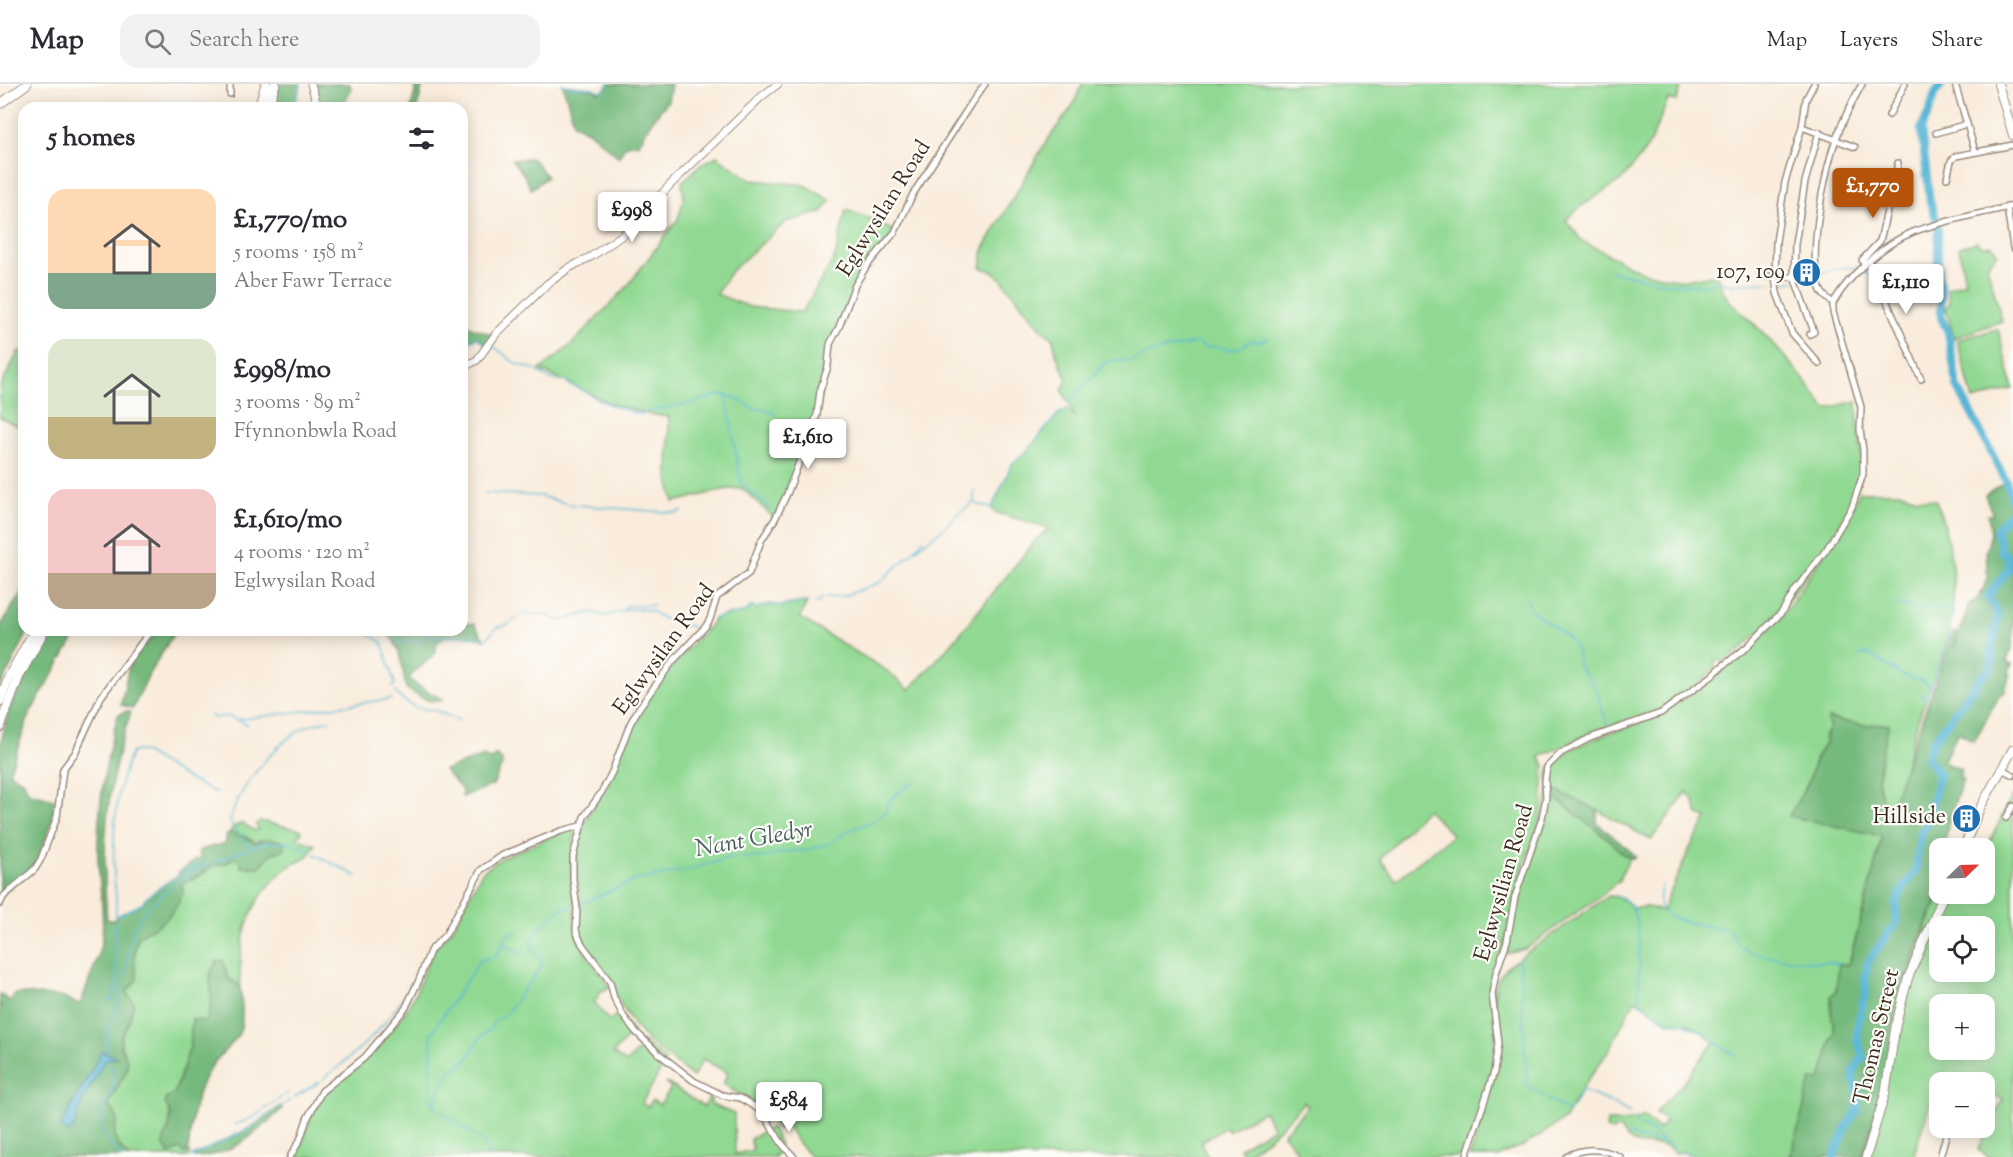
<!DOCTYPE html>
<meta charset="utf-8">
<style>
body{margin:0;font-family:"Sorts Mill Goudy",serif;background:#f2f2f3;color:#2b2b33;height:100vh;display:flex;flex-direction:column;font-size:22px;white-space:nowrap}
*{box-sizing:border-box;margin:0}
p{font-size:20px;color:#7c7c81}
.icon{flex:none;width:33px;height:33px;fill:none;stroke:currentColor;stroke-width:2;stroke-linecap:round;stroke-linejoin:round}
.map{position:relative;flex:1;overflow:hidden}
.details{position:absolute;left:18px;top:18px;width:450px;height:534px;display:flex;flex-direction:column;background:#fff;border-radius:18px;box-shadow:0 3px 15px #0003}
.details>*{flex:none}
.needle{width:39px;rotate:67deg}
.controls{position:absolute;left:1929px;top:754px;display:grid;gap:12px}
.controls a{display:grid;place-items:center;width:66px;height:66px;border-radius:12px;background:#fff;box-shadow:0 3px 15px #0003;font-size:30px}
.price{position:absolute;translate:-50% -51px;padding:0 14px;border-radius:6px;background:#fff;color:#222;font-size:20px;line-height:39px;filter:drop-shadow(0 2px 3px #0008)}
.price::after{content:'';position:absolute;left:50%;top:36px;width:18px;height:14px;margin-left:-9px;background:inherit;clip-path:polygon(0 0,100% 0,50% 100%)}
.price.selected{background:#b45309;color:#fff}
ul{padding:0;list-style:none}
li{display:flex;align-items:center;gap:18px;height:150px;padding:0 30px}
li span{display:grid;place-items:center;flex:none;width:168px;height:120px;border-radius:18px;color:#555}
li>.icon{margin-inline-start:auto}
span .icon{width:72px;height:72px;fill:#fffc;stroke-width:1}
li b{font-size:26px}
h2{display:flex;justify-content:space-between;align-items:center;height:72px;padding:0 30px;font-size:26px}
header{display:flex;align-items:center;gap:36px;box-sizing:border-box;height:84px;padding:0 30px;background:#fff;border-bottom:2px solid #e1e1e2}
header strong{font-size:28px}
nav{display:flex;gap:33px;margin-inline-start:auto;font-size:21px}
.search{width:420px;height:54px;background:#f2f2f3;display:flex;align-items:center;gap:15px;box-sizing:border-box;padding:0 21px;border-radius:18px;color:#7c7c81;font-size:22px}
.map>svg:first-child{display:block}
</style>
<header>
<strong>Map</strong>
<div class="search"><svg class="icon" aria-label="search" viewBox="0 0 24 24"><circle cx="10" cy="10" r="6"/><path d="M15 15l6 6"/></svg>Search here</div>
<nav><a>Map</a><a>Layers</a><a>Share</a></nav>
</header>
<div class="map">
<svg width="2013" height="1073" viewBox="0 0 2013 1073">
<rect width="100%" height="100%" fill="#fdfcf7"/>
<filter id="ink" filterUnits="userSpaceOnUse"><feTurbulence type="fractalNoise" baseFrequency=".0167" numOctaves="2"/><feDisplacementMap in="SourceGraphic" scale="12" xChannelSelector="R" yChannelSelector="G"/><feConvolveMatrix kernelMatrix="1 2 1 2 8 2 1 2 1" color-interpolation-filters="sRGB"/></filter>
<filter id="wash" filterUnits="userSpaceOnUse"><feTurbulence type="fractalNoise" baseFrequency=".008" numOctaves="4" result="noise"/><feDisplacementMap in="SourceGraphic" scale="24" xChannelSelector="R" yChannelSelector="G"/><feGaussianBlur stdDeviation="1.35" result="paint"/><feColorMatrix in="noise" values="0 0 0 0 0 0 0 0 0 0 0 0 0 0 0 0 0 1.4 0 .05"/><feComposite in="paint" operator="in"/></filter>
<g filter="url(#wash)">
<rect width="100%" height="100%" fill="#f9ecdc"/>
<g fill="#91d993" stroke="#668258" stroke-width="1.5" fill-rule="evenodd">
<path d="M1082 0H1682L1677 17 1668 16 1649 61 1624 94 1579 124 1566 136 1582 157 1640 187 1670 194 1686 196 1717 190C1722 219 1746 230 1764 250 1786 274 1808 298 1825 325L1857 317C1858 331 1858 345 1860 359 1861 369 1863 381 1861 391 1851 438 1765 557 1722 578L1715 576V584L1698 600 1660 627 1595 647 1539 673 1545 681 1543 688V721L1539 740 1523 784 1504 862 1493 898 1496 944 1495 968 1491 988 1464 1073H1302L1283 1050 1308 1022 1304 1018C1285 1038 1269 1058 1244 1070L1239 1064 1273 1044 1264 1027 1228 1047 1226 1043 1201 1058 1208 1073H811L798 1059 786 1041 777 1045 771 1033 766 1027 723 1000 728 989 703 975 693 993 648 957 634 941 618 916 613 899 580 852 578 845 580 820 575 774 582 743 610 695 628 649 638 629 667 587 709 542C720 523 739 537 751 523L758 524 769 520 780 522 807 518 800 534 886 586 909 606 954 557 1036 456 1049 444 994 428 992 424 1012 380 1026 368 1060 328H1064L1067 325 1074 332 1073 327 1062 306 1067 296 1056 269 1053 255 1040 243 1001 195 992 187 981 184 984 164 1046 58 1072 23ZM1426 725 1453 751 1396 796 1380 775Z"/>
<polygon points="717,72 751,96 805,101 831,117 822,128 786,138 731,187 716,210 750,223 802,228 835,173 846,126 877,137 895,148 859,195 830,260 817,331 775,435 742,404 722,406 674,418 668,396 669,333 647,330 612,320 540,286 571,261 626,204 678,135 684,115 682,98 700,81"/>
<polygon points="1977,158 1982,162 1991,161 1998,170 1987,181 2002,237 1954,254 1945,223 1949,220 1947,204 1965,198 1959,163"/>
<polygon points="1998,245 2013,305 1973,316 1957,256"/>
<polygon points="19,267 24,270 24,346 0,333 0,303"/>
<path d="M1860 408H1899L1917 414 1936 416C1952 461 1960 512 1946 559 1939 585 1927 610 1918 636 1909 665 1903 695 1891 723 1887 721 1883 719 1881 714 1874 698 1884 657 1888 640L1862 641 1829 635V645L1825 651V659L1816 674 1808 699 1789 732 1882 752C1872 796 1860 838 1848 882L1839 881 1836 907 1831 913V928L1835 948 1830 957 1825 984 1798 1045 1792 1067 1788 1073H1697L1681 1068 1674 1069C1667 1057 1649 1063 1637 1060 1629 1057 1623 1050 1618 1044L1612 1047 1606 1045 1607 1037H1616L1618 1039 1639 1035 1643 1032 1659 1045 1666 1037 1655 1029 1684 998 1714 958C1706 951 1696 942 1686 939 1680 938 1673 940 1667 937 1655 931 1648 921 1635 916L1607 969 1581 1006 1565 1035 1523 1062 1511 1066 1498 1073H1469C1477 1054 1482 1034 1487 1015 1493 995 1501 977 1500 956 1499 929 1485 902 1509 881L1608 812C1617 812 1627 815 1632 824L1648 823 1662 827 1690 764 1707 734 1698 731 1693 715 1687 708 1651 756 1597 726 1549 703 1548 690 1550 683 1572 665 1601 652 1657 633 1719 590 1750 564 1780 535 1839 449V452H1841V446Z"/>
<polygon points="1549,709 1613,759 1624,771 1630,773 1619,796 1607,807 1525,865 1507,870 1506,869 1517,813 1538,756"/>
<path d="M2013 710V1073H1989L1978 1066 2003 1015 1985 1008 1984 999H1960L1943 989 1937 997 1913 1073H1864L1885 997 1908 890 1940 810H1984L1985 767ZM1940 843H1984V888H1940ZM1940 921H1984V966H1940Z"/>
<path d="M260 737 301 746 302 748 298 752V755L315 761C303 783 297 774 283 787 245 823 240 852 240 902L228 894 210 897C214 911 213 925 206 938L192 936 190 963 174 1010 170 1013V1040L163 1059 180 1065 184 1069 190 1068 189 1073H128L116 1058 109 1024V1019L127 985 124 969 121 963V953L129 938 134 919 128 911 127 907 134 899 136 888 134 875 136 861 140 851 158 841 181 803V800L200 791 212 782 230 777 234 773 241 778V783H259L272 769 278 768 267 756H259L256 759C251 754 236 749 229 749L233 743 242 739 255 747 258 746 256 740Z"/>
<polygon points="576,746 571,773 571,792 575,826 574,842 582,864 610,903 598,909 599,913 594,917 609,937 619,929 633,948 613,969 626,979 645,959 666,977 642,1019 648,1023 652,1016 660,1021 671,1004 666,1000 667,999 704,1023 709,1014 712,1015 710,1020 734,1030 735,1070 753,1066 750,1055 771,1043 780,1060 777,1062 779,1069 774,1071 775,1073 293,1073 304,1053 311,1032 326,1006 364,977 404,930 416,908 433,865 452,846 482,788 502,774 565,747"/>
</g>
<g fill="#74b97d" stroke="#58724e" stroke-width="1.5">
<polygon points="280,0 301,0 294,24 272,24"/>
<polygon points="314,0 350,0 351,5 342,24 320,24"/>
<polygon points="417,0 423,0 417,24 411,24"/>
<path d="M609 0H671L668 17 651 38 639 60C627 59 624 62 619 73L588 47 574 40 563 1 594 5 598 8 603 7Z"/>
<polygon points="530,74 536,78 547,93 531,105 524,91 512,76"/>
<path d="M462 238C470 244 483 247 493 251L486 261 477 253 462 261Z"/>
<path d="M2006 398C2011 412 2013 426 2003 437L2013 436V552L2012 562 2007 577 2012 580 2009 587 2010 589 2004 609H2001L1974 657 1958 648 1943 678 1962 686 1959 693 1963 696 1950 731 1944 765H1940L1939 783 1932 814 1937 816 1916 864 1902 903 1891 951 1884 996 1862 1073H1788L1792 1067 1811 996H1820C1828 980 1826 962 1835 948L1831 928V913L1836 907 1839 880 1849 881C1860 838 1872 796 1882 752L1789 732 1808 699 1816 674 1825 659V651L1829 645 1828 635 1862 641 1889 640C1883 661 1867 712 1891 723L1953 548 1958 549 1954 564 1969 521 1979 513 1988 494 1986 468 1991 449 1988 431H1993L1985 411Z"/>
<polygon points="24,504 24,546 29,546 0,604 0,543"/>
<path d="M462 539 474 540 484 555 467 552 444 553 436 560V569L411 591 410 595 416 601 443 616C430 620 417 612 406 604 402 584 402 558 383 546H462Z"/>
<polygon points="49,546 79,546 30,629 9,689 24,697 28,708 54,715 52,738 39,773 33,782 0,813 0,663 8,627"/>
<polygon points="158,546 176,546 150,588 133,624 121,621 128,586 134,574"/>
<path d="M126 627 131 628C106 698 101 762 107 836H114L118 831 144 819V816C155 807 166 798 179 791L178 789 195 776 202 774 198 769 200 766 226 759V752L229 749C235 749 251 755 255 759 265 753 275 755 284 758V766L272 769 259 783H241V778L234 773 227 779 212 782 201 791 181 800V803L184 805C180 817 173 830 163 837 153 846 139 847 135 862 133 874 136 884 137 896L127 907 128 911 134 919 129 938 121 953V963L127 976V985L109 1019V1023C126 1038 110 1042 116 1056 118 1062 124 1068 128 1073H0V910L10 917 15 910C22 909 60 912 65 914 69 916 73 918 78 920L81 919C88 897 99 876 102 854 105 828 99 801 98 776 97 728 105 677 118 631Z"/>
<polygon points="496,671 502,676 502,681 493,701 462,713 462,706 444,686 484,672 490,676"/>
<polygon points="1549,703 1597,726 1597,739 1636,772 1634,775 1624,771 1613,759 1549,709"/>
<path d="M223 876 228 894 240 902C241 915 244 931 241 944 237 958 221 969 213 980 194 1007 191 1037 188 1068L184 1069 180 1065 169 1070 163 1059 170 1040 171 1031 165 1019 166 1014 174 1010 190 963 192 935 206 938C215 921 210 907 210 889L217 878Z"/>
<path d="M281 1022 282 1025C253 1051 233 1073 191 1073L250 1044Z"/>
</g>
<polygon fill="#57b6d5" stroke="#49707a" stroke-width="1.5" points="102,967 117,974 105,976 81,1020 75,1043 69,1049 60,1043"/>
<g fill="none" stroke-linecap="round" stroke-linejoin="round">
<g stroke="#57b6d5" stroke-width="1.5">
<path d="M561 0C571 4 582 2 593 4 596 5 599 7 603 8L609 0"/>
<polyline points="294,24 301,0"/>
<polyline points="1610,187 1671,200 1706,201 1719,197 1736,202 1739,199 1773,198"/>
<polyline points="1862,187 1874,193"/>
<path d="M1819 190C1831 186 1845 181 1858 185"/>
<polyline points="1878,195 1888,200 1938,194"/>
<polyline points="1778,198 1794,197"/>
<path d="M1199 259 1204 264C1222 259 1230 275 1251 256L1260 258 1269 253"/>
<polyline points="462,261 477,253 485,260"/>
<path d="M490 262 495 263 515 279 536 286 550 295 569 298 571 302C582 302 589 311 599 316 606 319 632 329 639 330 647 331 653 323 661 325L697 318 719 311 731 312 757 326 760 324 775 330"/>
<polyline points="726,311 741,399 774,428"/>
<polyline points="1069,318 1106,278 1116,276 1130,277 1153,268 1195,259"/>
<polyline points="485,409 540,412 567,420 590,422 675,429 682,427"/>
<polyline points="974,417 974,406"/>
<polyline points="915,465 924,455"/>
<path d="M1526 514C1528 519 1529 524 1533 527 1547 542 1584 555 1577 580L1596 604 1607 640"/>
<polyline points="815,518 818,519 822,514 843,512 879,499 914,467 946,442 951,435 973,419 992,424 1012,380 1026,368 1060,328 1064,328 1067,325"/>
<polyline points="1894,520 1922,525"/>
<polyline points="624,526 626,522 653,521"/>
<polyline points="1917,529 1930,522 1953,526 1947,558 1926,615 1919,609"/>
<path d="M713 535C725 530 742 533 751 523L758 524 769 520 780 522 807 518"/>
<polyline points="362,546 382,558 395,600 392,603"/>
<path d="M396 557C404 557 409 560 418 559L424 550 438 553 467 552 486 555 496 544 507 541 525 529C533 531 541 529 547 531 553 533 555 537 562 537L591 528 605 532 629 525 649 526 664 535 690 542 697 546"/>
<polyline points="1859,571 1868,570 1902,591 1923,597 1930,602"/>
<polyline points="395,608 400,614 416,624 434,626 459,636"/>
<polyline points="211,631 213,634 228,632 248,641"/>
<polyline points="235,636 392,615"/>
<path d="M252 764 233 743 230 737C237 706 272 664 298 647 307 641 318 639 329 636"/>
<polyline points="314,770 357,792"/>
<path d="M1662 801C1660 808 1657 819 1661 825 1669 838 1714 843 1729 846 1735 851 1737 860 1742 864 1757 875 1818 877 1839 880"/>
<path d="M1616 812C1621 814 1628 817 1631 822 1644 847 1637 892 1640 919L1669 938 1684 939 1704 949 1714 958 1736 971"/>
<path d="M580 820 634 797 692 785 727 774 768 773 782 768 810 766 813 764 831 759 847 747 872 738 885 729C886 715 904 703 916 698"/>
<path d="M117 832 144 819V816C162 801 181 789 202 778"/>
<path d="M115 833C118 820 115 805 114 792 113 751 114 705 132 668L139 667 146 669 186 694 217 709"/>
<polyline points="503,860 506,852 517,848"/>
<polyline points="1518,875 1520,882 1527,995 1525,999 1568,1028 1574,1022 1581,1006 1614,1020 1630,1029"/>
<polyline points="108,916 112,917 116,900 115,837"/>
<polyline points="107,968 107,948 115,931 122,905 132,848 139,835 148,823 169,805 199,784 262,759 288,758 310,767"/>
<path d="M104 978C131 992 98 1021 101 1042 102 1054 114 1064 122 1073"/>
<path d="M323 995C357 969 392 938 411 899"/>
<polyline points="295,1013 319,998"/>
<polyline points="435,1021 431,1015 431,950 480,876 495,873 503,860 521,869"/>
<polyline points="1635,1036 1635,1039 1652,1047 1676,1069"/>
<polyline points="235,1041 253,1033 288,1009"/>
<polyline points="1628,1050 1639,1055 1662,1058"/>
<polyline points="1681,1068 1697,1073"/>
<polyline points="191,1073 250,1044 290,1016"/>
<path d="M490 1073 482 1057 434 1023 443 995 462 978 465 979 479 955 490 945 493 939 506 930 543 880 530 858C534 852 554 828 559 826 563 824 569 823 573 822"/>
</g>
<g stroke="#57b6d5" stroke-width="8">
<polyline points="1937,137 1930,118 1921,45 1930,26 1935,9 1942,0"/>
<polyline points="1938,144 1938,194 1941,203 1941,234 1948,248 1957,302 2006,397 2013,419"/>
<polyline points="1834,1073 1848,1040 1858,1026 1858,1005 1853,995 1853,988 1863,973 1857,955 1858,940 1866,906 1865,895 1868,878 1889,848 1896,841 1896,819 1903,805 1916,787 1920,749 1926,742 1939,690 1927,674 1932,659 1982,592 1990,586 1992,577 1991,569 1998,531 1988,512 2009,485 2007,472 2002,468 1996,445 2013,427"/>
</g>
</g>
</g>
<g filter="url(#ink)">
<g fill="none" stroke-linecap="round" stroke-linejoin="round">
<defs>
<g id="minor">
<polyline points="1814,0 1806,15 1802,43 1785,98 1776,158 1775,193 1777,209 1792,249 1819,280"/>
<polyline points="1955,0 1975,67"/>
<polyline points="230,10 230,0"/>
<polyline points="1889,31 1905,0"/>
<polyline points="1802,43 1855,63"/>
<polyline points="1936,49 1967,40"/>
<polyline points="1947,94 1951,77 1956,72 2013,61"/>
<polyline points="2007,123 2013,164"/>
<polyline points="1869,177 1921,295"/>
<polyline points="1865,181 1862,176 1880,157 1898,79"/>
<polyline points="1760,192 1816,194"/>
<path d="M1833 219C1830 216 1825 213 1823 210 1804 182 1825 86 1836 55 1843 36 1852 18 1862 0"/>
<path d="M1833 219C1850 190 1882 161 1913 148 1945 136 1980 130 2013 122"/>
<polyline points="1810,250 1814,248 1794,193 1795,160 1805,98 1819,48"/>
<polyline points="2002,685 2013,691"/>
<polyline points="2006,734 2013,722"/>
<polyline points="0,820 4,812 35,785 41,775 57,733 63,685 75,669 101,613 151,546"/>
<polyline points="290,1073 300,1056 307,1035 322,1007 364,974 405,925 419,896 430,867 446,850 481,786 503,771 561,747 580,742"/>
<polyline points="794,1073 782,1060 764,1031 757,1024 740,1014 722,1011 694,997 658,969 636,948 624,933 614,914 610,898 582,860 576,847 577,824 573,796 573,772 584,733 601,709 612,688 630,640 639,624 673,577 706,542 710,535 717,513 749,489 761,457 775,435 787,410 817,331 820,307 828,282 830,260 839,243 855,201 866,183 895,148 913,110 972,18 985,0"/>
<polyline points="1466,1073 1494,988 1498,959 1492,910 1496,889 1507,857 1515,813 1542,734 1546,713 1545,697 1547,683 1561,669 1590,654 1661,629 1712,592 1720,584 1747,563 1782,528 1795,506 1826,466 1852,423 1863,390 1863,366 1860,346 1861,323 1833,228 1833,219"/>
<path d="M1566 1073C1582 1063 1604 1064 1620 1073"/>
<polyline points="1940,1073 1948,1044"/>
</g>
<g id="tertiary">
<polyline points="311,0 318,24"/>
<polyline points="462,284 477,276 496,250 547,200 569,184 592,172 624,150 670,101 761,13 778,0"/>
</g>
<g id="secondary">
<polyline points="1998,0 2013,51"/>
<polyline points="1963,765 1980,724 2013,665"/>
<polyline points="1866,1073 1885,1010 1896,940 1908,894 1944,810"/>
</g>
<polyline id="primary" points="0,20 27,0"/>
<g id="trunk">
<polyline points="259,24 266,0"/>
<polyline points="267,24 275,0"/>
<polyline points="0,617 9,593 35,546"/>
<polyline points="0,643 19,592 44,546"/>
</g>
</defs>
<use href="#minor" stroke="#9a8b7d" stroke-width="8"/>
<use href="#tertiary" stroke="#9a8b7d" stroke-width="9"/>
<use href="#secondary" stroke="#9a8b7d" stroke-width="10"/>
<use href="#primary" stroke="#9a8b7d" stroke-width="10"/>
<use href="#trunk" stroke="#9a8b7d" stroke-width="11"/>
<use href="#minor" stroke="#fff" stroke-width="5"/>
<use href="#tertiary" stroke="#fff" stroke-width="7"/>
<use href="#secondary" stroke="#fff" stroke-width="8"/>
<use href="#primary" stroke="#fff" stroke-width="8"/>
<use href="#trunk" stroke="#fff" stroke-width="9"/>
</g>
</g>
<defs>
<symbol id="building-disc" viewBox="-11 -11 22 22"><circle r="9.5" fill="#1f6fb2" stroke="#fdfcf7"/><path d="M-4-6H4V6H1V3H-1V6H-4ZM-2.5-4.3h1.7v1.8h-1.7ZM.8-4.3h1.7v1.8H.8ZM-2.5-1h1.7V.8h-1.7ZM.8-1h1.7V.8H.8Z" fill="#fff"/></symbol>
</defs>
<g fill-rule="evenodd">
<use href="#building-disc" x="1790" y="172" width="33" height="33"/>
<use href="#building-disc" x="1950" y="718" width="33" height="33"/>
</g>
<g text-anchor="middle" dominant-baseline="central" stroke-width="4.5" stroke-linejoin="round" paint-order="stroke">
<g font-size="22" fill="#3b2a1e" stroke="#fdfcf7">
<text transform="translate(885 125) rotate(-58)">Eglwysilan Road</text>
<text transform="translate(665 566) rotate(-54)">Eglwysilan Road</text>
<text transform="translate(1505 799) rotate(-74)">Eglwysilian Road</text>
<text transform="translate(1878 953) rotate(-77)">Thomas Street</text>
</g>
<g font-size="22" fill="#3b2a1e" stroke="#fdfcf7" text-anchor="end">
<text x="1785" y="189">107, 109</text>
<text x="1946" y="734">Hillside</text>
</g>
<g font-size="24" font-style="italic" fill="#455b5e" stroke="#fdfcf7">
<text transform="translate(754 756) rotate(-10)">Nant Gledyr</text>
</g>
</g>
</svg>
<div class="controls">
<a><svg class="needle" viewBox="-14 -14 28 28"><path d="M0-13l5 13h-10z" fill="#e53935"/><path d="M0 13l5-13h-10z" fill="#7c7c81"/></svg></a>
<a><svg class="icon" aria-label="locate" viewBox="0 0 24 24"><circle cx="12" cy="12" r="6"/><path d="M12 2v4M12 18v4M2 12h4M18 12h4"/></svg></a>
<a>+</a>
<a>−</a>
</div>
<b class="price selected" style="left:1873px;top:135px">£1,770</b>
<b class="price" style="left:632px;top:159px">£998</b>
<b class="price" style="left:1906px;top:231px">£1,110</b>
<b class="price" style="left:808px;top:386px">£1,610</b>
<b class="price" style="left:789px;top:1049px">£584</b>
<section class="details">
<h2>5 homes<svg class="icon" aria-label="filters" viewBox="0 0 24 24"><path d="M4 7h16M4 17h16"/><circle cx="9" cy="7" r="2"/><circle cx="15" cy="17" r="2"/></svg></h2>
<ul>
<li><span style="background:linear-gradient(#ffd9b3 70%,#7fa58c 0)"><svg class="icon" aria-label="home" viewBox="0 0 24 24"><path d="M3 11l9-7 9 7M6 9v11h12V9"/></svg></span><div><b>£1,770/mo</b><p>5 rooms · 158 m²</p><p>Aber Fawr Terrace</p></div></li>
<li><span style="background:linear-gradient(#dfe7d0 65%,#c2b280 0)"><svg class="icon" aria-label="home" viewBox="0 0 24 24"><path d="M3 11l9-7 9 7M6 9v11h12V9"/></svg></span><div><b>£998/mo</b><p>3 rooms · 89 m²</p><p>Ffynnonbwla Road</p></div></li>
<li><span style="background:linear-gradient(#f6c9c9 70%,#b9a48a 0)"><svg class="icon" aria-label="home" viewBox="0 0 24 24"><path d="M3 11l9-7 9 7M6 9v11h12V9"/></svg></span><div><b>£1,610/mo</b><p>4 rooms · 120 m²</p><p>Eglwysilan Road</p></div></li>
</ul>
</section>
</div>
